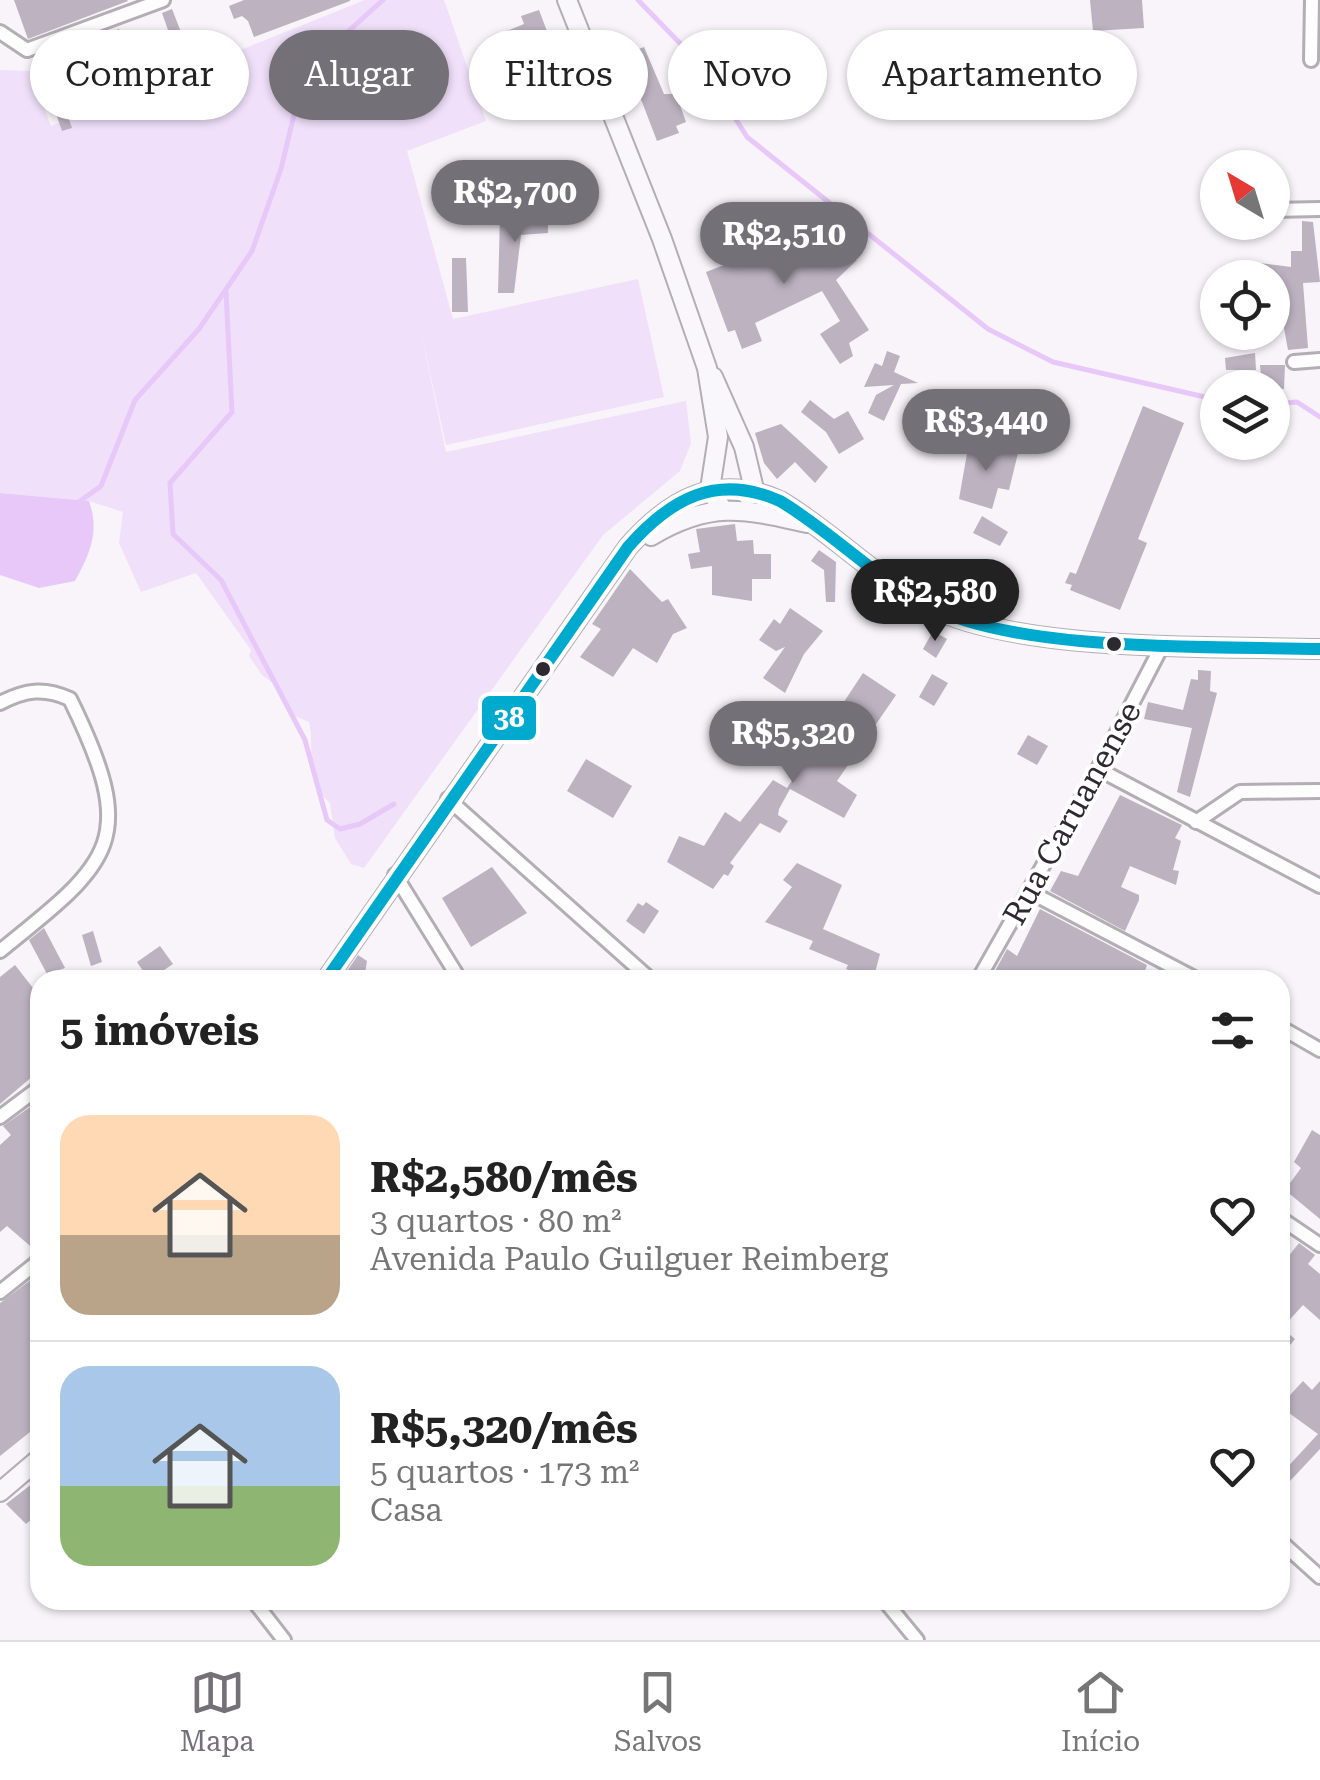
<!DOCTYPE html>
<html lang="pt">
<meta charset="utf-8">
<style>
body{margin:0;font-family:"Roboto Serif",serif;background:#f6f6f6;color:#222;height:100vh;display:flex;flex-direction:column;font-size:38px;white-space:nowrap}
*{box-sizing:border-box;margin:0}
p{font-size:32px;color:#767676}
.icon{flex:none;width:55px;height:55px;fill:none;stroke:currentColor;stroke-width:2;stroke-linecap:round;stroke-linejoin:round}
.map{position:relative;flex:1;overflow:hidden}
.drawer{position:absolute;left:30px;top:970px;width:1260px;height:640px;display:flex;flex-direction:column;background:#fff;border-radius:30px;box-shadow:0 2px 8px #0004}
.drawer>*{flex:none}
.top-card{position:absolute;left:30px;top:30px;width:1260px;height:90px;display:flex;gap:20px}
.needle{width:65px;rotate:322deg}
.fabs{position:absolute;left:1200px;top:150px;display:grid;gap:20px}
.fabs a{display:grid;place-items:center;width:90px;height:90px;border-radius:50%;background:#fff;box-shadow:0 2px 8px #0004;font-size:50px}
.price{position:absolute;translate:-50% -85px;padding:0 22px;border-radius:35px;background:#747077;color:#fff;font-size:32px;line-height:65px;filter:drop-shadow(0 2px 5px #0008)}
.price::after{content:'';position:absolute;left:50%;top:60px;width:30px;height:22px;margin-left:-15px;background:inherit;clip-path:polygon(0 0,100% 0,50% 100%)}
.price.on{background:#222;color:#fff}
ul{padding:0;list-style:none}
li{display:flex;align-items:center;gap:30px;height:250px;padding:0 30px}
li+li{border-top:2px solid #e0e0e0}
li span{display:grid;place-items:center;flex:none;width:280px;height:200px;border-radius:30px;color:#555}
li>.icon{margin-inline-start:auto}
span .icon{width:120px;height:120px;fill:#fffc;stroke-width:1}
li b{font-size:42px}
h2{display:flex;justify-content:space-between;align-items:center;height:120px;padding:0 30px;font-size:42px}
.tag{padding:0 35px;border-radius:45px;background:#fff;box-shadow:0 2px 8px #0004;font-size:35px;line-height:90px}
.tag.on{background:#747077;color:#fff}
.tab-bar{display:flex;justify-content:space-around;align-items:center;height:140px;border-top:2px solid #e0e0e0;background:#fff;font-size:28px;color:#767676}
.tab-bar a{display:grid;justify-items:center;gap:5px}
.tab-bar .on{color:#747077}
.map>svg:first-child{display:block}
</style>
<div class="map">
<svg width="1320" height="1640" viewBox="0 0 1320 1640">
<rect width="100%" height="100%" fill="#f8f4fa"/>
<path fill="#f0e0fa" d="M365 0H444L486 121 407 151 453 319 638 279 664 397 446 445 420 328 446 452 686 401 691 443 680 471 603 535 364 868 351 864 335 838 330 803C304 782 315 747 309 722L292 715 277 686 262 675 249 656 251 650 196 573 141 592 119 543 123 512 89 501 0 493V70L30 71 51 126Z"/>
<path fill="#e7c8f9" d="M0 493 89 501C100 532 90 553 75 581L39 588 0 575Z"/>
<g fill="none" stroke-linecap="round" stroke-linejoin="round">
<g stroke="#e7c8f9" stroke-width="5">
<polyline points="638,0 703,67 747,137 988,329 1053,362 1218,400"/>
<polyline points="226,292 232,412 170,483 173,534 221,580 305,740 327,820 340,829 360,824 394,804"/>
<polyline points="1272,404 1297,402 1320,417"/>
<polyline points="76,504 101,486 135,400 199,329 252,251 281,169 299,94 332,46 383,0"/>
</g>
</g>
<g fill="#bcb2c0">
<polygon points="14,0 127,0 128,1 28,39"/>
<polygon points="244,0 350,0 350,1 254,37 248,21 242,16 234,19 229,6"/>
<polygon points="1090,0 1142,0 1144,28 1093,31"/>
<polygon points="172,9 186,45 196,41 203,58 88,103 82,87 61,96 72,128 62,131 41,70 50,67 47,57 119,29 133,64 174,47 162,13"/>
<polygon points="539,10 553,47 510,63 499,34 524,24 521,16"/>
<polygon points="644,47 664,94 676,94 686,122 676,126 679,133 657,141 624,55"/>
<polygon points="548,215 548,233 521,235 514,293 498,293 500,216"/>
<polygon points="795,217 808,252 819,249 824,263 838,250 857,260 836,280 869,330 849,343 853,356 840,364 820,334 840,321 822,291 755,323 762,341 742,349 735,330 728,332 706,272 750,255 744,239"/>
<polygon points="1302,221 1313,222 1320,282 1303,283 1308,348 1288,350 1284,328 1272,327 1272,278 1242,275 1244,261 1291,267 1291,251 1302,251"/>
<polygon points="452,258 466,258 468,312 452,312"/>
<polygon points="887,351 900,356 894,372 918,383 901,384 884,421 868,413 876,395 894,385 864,387 875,363 882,366"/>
<polygon points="1255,353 1256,370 1226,370 1225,358"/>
<polygon points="1260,365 1285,365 1284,389 1262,387"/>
<polygon points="810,400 834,419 848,411 864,439 839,454 826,432 801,412"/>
<polygon points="1143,406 1184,423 1138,539 1147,543 1120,610 1070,590 1072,585 1065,583 1070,572 1076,574"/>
<polygon points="781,424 828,467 815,483 795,462 777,479 764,463 755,433"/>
<polygon points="969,442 1018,453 1009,490 998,488 992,509 959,499"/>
<polygon points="982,516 1008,532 1000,546 973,533"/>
<polygon points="735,524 737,541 753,540 754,554 771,554 771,579 752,579 752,601 712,595 712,566 691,569 688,554 700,552 696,529"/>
<polygon points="819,550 836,562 835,602 826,602 824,570 811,561"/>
<polygon points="630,569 662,602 668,599 687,628 673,634 657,663 633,648 613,677 580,657 601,629 592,624"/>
<polygon points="790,608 823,631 804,654 785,693 763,678 785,647 776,651 759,640 774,619 780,624"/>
<polygon points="933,631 947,639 936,658 923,649"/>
<polygon points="1198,670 1211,671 1210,691 1217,693 1190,797 1177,792 1192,728 1144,719 1148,702 1183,710 1191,679 1198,680"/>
<polygon points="863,673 896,695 837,781 857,795 844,818 790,789 779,809 778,815 788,821 780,833 760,823 730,863 734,866 728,876 724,874 713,889 667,862 679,836 704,846 725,812 740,822 773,780 787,788"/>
<polygon points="932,674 948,683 934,706 919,697"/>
<polygon points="1028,735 1048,746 1037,765 1017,754"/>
<polygon points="586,759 632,786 613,818 567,791"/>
<polygon points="1120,795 1182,825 1175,838 1181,841 1173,870 1179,871 1176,885 1130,866 1121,887 1139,895 1139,900 1125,931 1050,891 1061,871 1078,876"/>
<polygon points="797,863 842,885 823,929 880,954 873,980 857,980 859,974 846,969 848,965 809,949 813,941 765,922 792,887 783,880"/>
<polygon points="492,867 527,913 471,947 442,898"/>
<polygon points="646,902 659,911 644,934 626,921 638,903 643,906"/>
<polygon points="1040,909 1147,965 1142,980 1006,980 994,973 1007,949 1017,956"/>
<polygon points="44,928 65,968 47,974 29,940"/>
<polygon points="93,931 102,962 91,966 82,935"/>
<polygon points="160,946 173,964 149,980 137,962"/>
<polygon points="358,955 367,961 364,980 341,980"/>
<polygon points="15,965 40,997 40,1070 0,1104 0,977"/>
<polygon points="33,1105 40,1113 40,1250 36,1251 7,1226 0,1232 0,1145 11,1135 3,1126"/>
<polygon points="1312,1130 1320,1135 1320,1219 1285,1190 1301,1168 1294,1162"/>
<polygon points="1299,1243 1315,1255 1308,1264 1320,1274 1320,1320 1303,1305 1282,1328 1295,1339 1280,1357 1280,1267"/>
<polygon points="32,1279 40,1289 40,1348 33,1354 39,1361 30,1369 40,1381 40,1424 0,1456 0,1303"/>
<polygon points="1303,1381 1312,1390 1320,1381 1320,1449 1290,1481 1282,1473 1318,1434 1289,1413 1280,1422 1280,1406"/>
<polygon points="33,1483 40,1490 40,1525 33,1518 26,1524 6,1504"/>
</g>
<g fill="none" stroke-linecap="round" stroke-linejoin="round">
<defs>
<g id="street">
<polyline points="0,32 27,50 163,0"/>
<polyline points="1311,60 1312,0"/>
<polyline points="1272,210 1320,209"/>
<polyline points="1294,362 1320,360"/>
<path d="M0 703C25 690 44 687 70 699 139 840 114 860 0 951"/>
<polyline points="1098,769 1320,886"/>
<polyline points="448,799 651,980"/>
<polyline points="1196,822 1240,792 1320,791"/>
<polyline points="395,875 460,980"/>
<polyline points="1030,892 1198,980"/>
<polyline points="978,980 1098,769 1163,644"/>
<polyline points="1280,1027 1320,1050"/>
<polyline points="0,1117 40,1087"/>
<polyline points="1280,1218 1320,1245"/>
<polyline points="0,1292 40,1260"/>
<polyline points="1280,1541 1320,1577"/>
<polyline points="253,1600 284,1640"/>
<polyline points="884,1600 917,1640"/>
</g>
<g id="secondary">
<polyline points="567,0 662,239 707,368 718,437 710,489 722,509"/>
<polyline points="713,377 744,447 754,489 748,496"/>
<path d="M651 536C709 501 743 508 807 523"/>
<path d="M326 980 628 547C671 498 717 473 780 501 832 532 875 578 929 606 1020 653 1215 646 1320 649"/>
<polyline points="0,1492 40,1458"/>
</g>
</defs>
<use href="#street" stroke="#b2aeb4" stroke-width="18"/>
<use href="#secondary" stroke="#b2aeb4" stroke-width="22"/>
<use href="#street" stroke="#fefdfe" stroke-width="12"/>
<use href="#secondary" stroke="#faf7fc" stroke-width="18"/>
<defs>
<path id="bus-1" d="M326 980 628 547C671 498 717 473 780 501 832 532 875 578 929 606 1020 653 1215 646 1320 649"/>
</defs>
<use href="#bus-1" stroke="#fff" stroke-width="20"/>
<use href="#bus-1" stroke="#00a9ce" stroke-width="12"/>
</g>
<g fill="#2d2930" stroke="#fff" stroke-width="4">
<circle cx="1114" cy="644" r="9"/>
<circle cx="543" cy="669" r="9"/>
</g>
<g text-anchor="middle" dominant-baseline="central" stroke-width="8" stroke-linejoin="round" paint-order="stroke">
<g font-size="32" fill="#2d2930" stroke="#fff">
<text transform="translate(1072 813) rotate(-61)">Rua Caruanense</text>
</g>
</g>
<rect stroke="#fff" stroke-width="4" x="480" y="694" width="58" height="48" rx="10" fill="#00a9ce"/>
<g font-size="28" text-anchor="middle" font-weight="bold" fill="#fff">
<text x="509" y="727">38</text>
</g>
</svg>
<div class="fabs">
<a><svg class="needle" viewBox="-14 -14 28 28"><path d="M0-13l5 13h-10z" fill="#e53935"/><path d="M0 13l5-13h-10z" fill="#767676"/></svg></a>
<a><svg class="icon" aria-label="locate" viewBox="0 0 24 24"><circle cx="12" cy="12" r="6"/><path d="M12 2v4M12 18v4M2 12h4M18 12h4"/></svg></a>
<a><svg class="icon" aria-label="layers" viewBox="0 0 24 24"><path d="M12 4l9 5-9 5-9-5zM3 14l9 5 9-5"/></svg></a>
</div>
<b class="price" style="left:515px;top:245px">R$2,700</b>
<b class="price" style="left:784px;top:287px">R$2,510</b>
<b class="price" style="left:986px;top:474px">R$3,440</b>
<b class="price on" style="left:935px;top:644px">R$2,580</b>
<b class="price" style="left:793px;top:786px">R$5,320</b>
<div class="top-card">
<a class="tag">Comprar</a>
<a class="tag on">Alugar</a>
<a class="tag">Filtros</a>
<a class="tag">Novo</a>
<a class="tag">Apartamento</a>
</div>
<section class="drawer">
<h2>5 imóveis<svg class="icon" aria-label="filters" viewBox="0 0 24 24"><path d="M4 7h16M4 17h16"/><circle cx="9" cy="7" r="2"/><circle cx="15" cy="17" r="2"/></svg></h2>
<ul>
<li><span style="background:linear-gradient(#ffd9b3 60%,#b9a48a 0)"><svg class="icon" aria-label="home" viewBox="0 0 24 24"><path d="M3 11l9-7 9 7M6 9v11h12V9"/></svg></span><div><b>R$2,580/mês</b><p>3 quartos · 80 m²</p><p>Avenida Paulo Guilguer Reimberg</p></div><svg class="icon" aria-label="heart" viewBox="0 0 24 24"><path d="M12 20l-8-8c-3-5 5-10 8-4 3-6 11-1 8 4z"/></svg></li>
<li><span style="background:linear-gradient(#a9c7e8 60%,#8fb573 0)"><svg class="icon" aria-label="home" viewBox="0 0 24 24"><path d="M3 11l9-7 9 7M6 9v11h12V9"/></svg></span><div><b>R$5,320/mês</b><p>5 quartos · 173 m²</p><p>Casa</p></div><svg class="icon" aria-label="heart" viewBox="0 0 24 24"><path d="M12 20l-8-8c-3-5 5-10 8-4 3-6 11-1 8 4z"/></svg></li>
</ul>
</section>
</div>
<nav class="tab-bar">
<a class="on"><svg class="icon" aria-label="map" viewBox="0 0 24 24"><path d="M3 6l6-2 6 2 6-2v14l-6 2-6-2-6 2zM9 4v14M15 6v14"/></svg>Mapa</a>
<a><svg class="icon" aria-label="saved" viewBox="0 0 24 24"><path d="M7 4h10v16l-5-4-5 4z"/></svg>Salvos</a>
<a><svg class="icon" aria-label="home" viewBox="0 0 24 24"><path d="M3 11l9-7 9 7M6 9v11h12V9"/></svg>Início</a>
</nav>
